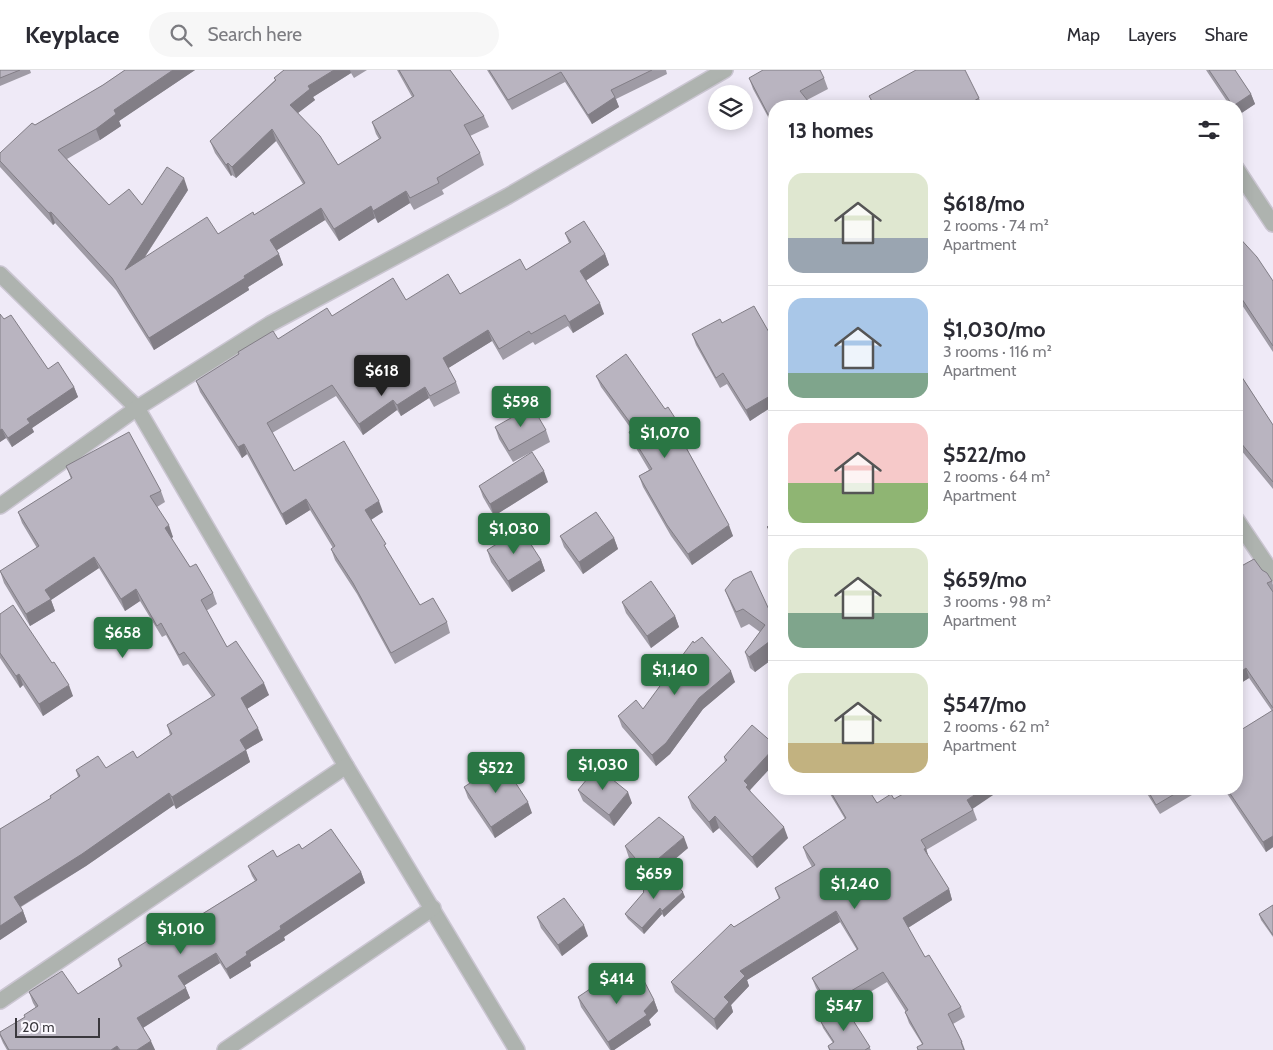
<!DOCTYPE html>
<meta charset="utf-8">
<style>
body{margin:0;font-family:Cabin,sans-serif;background:#f7f7f7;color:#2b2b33;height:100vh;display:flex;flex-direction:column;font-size:19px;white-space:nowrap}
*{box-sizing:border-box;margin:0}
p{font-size:16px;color:#7c7c81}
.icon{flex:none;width:28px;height:28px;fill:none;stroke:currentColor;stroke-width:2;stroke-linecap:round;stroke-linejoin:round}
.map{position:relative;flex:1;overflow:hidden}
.details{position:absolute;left:768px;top:30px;width:475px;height:695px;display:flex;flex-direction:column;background:#fff;border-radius:20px;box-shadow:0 2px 12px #0003}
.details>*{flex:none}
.fabs{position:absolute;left:708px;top:15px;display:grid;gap:10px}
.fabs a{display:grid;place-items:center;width:45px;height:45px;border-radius:50%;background:#fff;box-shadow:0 2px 12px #0003;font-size:25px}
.scale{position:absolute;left:15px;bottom:12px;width:85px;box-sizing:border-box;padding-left:5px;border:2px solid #3a383d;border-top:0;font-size:14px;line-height:18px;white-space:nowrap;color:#3a383d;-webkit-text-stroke:4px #fbf8fe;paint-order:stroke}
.price{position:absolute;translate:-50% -42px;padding:0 11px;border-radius:5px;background:#2a7644;color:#fff;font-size:16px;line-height:32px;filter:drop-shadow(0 1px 2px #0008)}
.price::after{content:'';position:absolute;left:50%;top:30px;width:15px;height:11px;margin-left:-8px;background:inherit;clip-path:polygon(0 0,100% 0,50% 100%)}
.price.active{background:#222;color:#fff}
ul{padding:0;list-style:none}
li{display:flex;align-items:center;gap:15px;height:125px;padding:0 20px}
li+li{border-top:1px solid #e1e1e2}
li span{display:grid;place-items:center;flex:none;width:140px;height:100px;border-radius:15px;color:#555}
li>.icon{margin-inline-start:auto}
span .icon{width:60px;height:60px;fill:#fffc;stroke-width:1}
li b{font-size:21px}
h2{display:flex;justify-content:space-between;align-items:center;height:60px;padding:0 20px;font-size:21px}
header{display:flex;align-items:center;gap:30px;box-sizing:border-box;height:70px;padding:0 25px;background:#fff;border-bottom:1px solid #e1e1e2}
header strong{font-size:24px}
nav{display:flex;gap:28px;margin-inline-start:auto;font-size:18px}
.search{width:350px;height:45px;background:#f7f7f7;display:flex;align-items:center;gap:12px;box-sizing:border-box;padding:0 18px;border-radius:28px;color:#7c7c81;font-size:19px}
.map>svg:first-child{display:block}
</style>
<header>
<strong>Keyplace</strong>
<div class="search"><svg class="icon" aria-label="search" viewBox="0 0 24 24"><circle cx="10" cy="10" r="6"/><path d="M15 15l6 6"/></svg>Search here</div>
<nav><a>Map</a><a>Layers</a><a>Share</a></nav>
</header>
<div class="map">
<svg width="1273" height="980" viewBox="0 0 1273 980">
<rect width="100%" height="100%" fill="#efeaf7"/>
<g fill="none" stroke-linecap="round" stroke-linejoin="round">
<defs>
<g id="minor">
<polyline points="1236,98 1273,154"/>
<polyline points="0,204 137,338 346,696 517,980"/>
<polyline points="0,436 137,338 270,254 508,126 725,0"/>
<polyline points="1236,449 1273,504"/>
<polyline points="0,931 346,696"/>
<polyline points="225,980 433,838"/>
</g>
</defs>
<use href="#minor" stroke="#cbc6d2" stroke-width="18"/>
<use href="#minor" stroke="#aeb3af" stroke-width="15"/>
</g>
<g fill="#9f9ba5">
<polygon points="0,0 30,0 31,3 0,16"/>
<polygon points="125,0 195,0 119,51 121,56 100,70 67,89 109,135 142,135 188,120 145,187 218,164 254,145 303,114 276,71 236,108 232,105 231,106 215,83 210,71 275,10 274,8 284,0 367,0 354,8 351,3 313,27 315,30 298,43 338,95 379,69 376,64 372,52 412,27 397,0 450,0 484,46 489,57 470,66 480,83 484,95 442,120 444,124 414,140 410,133 378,153 375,148 339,171 325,150 277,180 283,195 248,217 249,220 154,280 116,220 55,153 53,155 0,97 0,83 35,55 103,15"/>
<polygon points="487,0 666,0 667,4 616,29 619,37 592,54 565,12 512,40"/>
<polygon points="1206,0 1235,0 1251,24 1255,34 1237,46 1236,36 1230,36"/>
<polygon points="749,8 824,8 828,19 807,30 774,36 774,58 753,19"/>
<polygon points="869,26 979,28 982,36 873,36"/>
<polygon points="565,163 605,184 609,195 586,210 604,244 573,263 568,256 535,275 533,272 503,290 492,271 448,298 456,312 460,323 434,337 429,328 401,346 397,340 363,365 336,326 272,363 294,401 383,442 371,450 389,484 420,535 447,552 450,563 395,594 357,524 335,490 331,479 333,478 310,440 286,455 247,384 242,388 200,322 196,311 278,269 332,246 406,230 460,224 526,200 569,173"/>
<polygon points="1236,164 1273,211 1273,282 1240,232 1236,235"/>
<polygon points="4,249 48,299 74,317 78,327 32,358 34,362 12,377 6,368 0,372"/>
<polygon points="722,253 774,271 774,337 773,336 750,351 727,314 720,318 696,275 692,264"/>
<polygon points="1236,298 1273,355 1273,419 1236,374"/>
<polygon points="596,306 688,373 685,375 733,466 692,495 671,466 643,417 639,406 649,400 633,373 629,362 632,360 601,317"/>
<polygon points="495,357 546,360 550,372 513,392 499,369"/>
<polygon points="66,396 161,421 165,432 157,437 173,467 171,468 190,497 213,523 217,534 206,541 227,577 269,625 247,639 263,670 246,680 250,692 176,739 174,735 86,796 21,837 23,841 27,852 0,870 0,759 51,729 50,726 78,707 76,700 106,698 137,688 170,665 167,655 212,627 188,594 183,596 166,565 162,567 140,531 125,541 99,498 51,530 55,541 30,556 4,513 0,501 37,478 22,453 18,442 71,409"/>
<polygon points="548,412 494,446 483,427 479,416"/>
<polygon points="774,451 774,471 771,468 767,457"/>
<polygon points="560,466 614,468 618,479 583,504 564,477"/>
<polygon points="487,480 541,490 545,501 512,522 491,492"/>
<polygon points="1262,500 1272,511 1273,515 1273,777 1266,782 1224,719 1236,719 1272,641 1249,608 1236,616"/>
<polygon points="725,520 772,546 774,544 774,588 755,602 750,598 745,582 760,562 749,554 741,558 731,535"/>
<polygon points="622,532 675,546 679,557 651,578 626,543"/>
<polygon points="0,544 73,626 43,646 23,615 20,618 0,588"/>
<polygon points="694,573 735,612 703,639 670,684 656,696 622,657 618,646 643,639"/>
<polygon points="774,674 774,694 750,720 751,723 788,768 757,798 719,758 713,763 692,738 688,727 725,692 724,687"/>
<polygon points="464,717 532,743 495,768 468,728"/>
<polygon points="827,719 868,719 877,733 894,729 973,739 977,750 926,780 929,788 949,819 952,830 908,858 925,887 961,937 965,947 953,954 962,972 965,980 918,980 922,974 909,953 905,942 906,942 887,912 845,937 871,980 829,980 828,976 833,973 823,958 821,952 832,944 816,918 812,908 857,880 840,852 747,910 749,916 731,935 733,942 717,960 675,922 671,912 734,857 779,829 775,818 812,797 807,788 803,777 845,749"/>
<polygon points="1144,719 1202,719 1160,744"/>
<polygon points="578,720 632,733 614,756 583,731"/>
<polygon points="625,776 688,778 649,811 629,788"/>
<polygon points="302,779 361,802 365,813 284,867 285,870 250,892 251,896 230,909 220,893 184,915 190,928 143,958 155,980 7,980 3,973 0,966 0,962 25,947 36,938 33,933 29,922 78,924 120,897 118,889 157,872 255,811 252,806 248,796"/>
<polygon points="643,821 685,827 664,847 662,844 644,864 628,849 625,844 644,823"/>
<polygon points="1273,835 1273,867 1261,850 1259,844"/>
<polygon points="537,847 588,866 562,886 541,858"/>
<polygon points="629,919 654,930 658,941 649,950 651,955 614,980 610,980 581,937 578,927"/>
</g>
<g fill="#827e86">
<polygon points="173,0 195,0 119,51 121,56 100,70 96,59 114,40"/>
<polygon points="334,0 350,0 351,3 313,27 315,30 294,46 290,35 308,16"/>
<polygon points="1251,24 1255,34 1237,46 1236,36 1233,36"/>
<polygon points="615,27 619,37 592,54 588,45"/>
<polygon points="272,59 276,71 236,108 232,97"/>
<polygon points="228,93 232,105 231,106 226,95"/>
<polygon points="184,108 188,120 129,211 125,200"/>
<polygon points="406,121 410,133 378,153 373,141"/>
<polygon points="371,136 375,148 339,171 334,159"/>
<polygon points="321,138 325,150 274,182 270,170"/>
<polygon points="51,142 55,153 53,155 49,143"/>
<polygon points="279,184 283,195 248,217 249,220 154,280 149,268 244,206"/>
<polygon points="605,184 609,195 584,212 580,201"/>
<polygon points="1236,221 1240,232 1236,235"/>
<polygon points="600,233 604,244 573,263 569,252"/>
<polygon points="488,260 492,271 447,299 443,288"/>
<polygon points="74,317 78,327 32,358 34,362 12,377 8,368 27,349"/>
<polygon points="425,317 429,328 401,346 397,335"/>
<polygon points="770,326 773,336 750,351 746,340"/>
<polygon points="393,330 397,340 363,365 359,354"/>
<polygon points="2,359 6,368 0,372 0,360"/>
<polygon points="684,362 688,373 683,376 679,365"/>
<polygon points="244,374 247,384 242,388 238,377"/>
<polygon points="544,401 548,412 494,446 490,434"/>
<polygon points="306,429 310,440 286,455 282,444"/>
<polygon points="379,431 383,442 369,451 365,440"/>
<polygon points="169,455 173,467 169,470 165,458"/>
<polygon points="729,455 733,466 692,495 688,484"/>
<polygon points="614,468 618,479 583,504 579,492"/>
<polygon points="94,487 99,498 51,530 55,541 30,556 26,544 45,520"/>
<polygon points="541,490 545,501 512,522 508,511"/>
<polygon points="136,519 140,531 125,541 121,529"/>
<polygon points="675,546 679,557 651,578 647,566"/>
<polygon points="774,568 774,588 755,602 749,587"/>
<polygon points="1246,598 1249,608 1236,616 1236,605"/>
<polygon points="731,601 735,612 703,639 670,684 656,696 652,685 699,628"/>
<polygon points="19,604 23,615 20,618 16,606"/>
<polygon points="264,613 269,625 245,640 241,628"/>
<polygon points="69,615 73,626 43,646 39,634"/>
<polygon points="258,658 263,670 244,681 240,670"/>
<polygon points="774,678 774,694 750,720 752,726 746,717 744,711"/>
<polygon points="246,680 250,692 176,739 172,727"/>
<polygon points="983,719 1002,719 971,740 967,730"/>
<polygon points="628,722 632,733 614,756 609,745"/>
<polygon points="169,723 174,735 86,796 18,838 14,827"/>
<polygon points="528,732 532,743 495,768 491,757"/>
<polygon points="715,746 719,758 713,763 709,752"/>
<polygon points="784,757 788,768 757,798 752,787"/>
<polygon points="1273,766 1273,777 1266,782 1263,772"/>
<polygon points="684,767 688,778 649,811 645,800"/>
<polygon points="926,778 929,788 924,779"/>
<polygon points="361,802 365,813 284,867 285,870 250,892 251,896 230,909 226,899 246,882 280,856"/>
<polygon points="949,819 952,830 906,859 903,848"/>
<polygon points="683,822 685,827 664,847 662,841"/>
<polygon points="660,838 662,844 644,864 642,858"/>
<polygon points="23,841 27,852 0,870 0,856"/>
<polygon points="836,841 840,852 747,910 749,916 731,935 733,942 717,960 714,949 724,927 740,901"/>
<polygon points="584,855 588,866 562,886 558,875"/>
<polygon points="216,883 220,893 182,917 178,906"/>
<polygon points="186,918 190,928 141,959 137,948"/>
<polygon points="654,930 658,941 649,950 651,955 614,980 611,980 608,972 644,941"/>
<polygon points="151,971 155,980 137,980"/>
<polygon points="117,976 119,980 111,980"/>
</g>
<g fill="#b9b4c0" stroke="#827e86">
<polygon points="0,0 20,0 0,8"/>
<polygon points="125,0 173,0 114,40 116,44 96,59 58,80 109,135 129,119 142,135 167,97 184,108 125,200 207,147 218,164 253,142 254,145 305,113 272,59 232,97 228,93 226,95 210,71 276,10 274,8 284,0 334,0 308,16 310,19 290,35 320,66 338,95 381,68 372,52 414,26 399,0 450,0 484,46 464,55 480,83 437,108 439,113 410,128 406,121 373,141 371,136 334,159 321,138 270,170 279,184 244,206 245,208 149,268 112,208 51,142 49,143 0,91 0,83 32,53 35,55 103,15"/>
<polygon points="489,0 652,0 611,20 615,27 588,45 561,2 508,30"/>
<polygon points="763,0 820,0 824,8 800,21 812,36 774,36 774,53 770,48 749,8"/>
<polygon points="916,0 965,0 979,28 974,31 977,36 875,36 869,26"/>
<polygon points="1209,0 1235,0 1251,24 1233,36"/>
<polygon points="584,151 605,184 580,201 600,233 569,252 565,245 531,264 529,261 499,279 488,260 443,288 456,312 430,326 425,317 397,335 393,330 359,354 332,315 267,353 294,401 344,371 379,431 365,440 386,474 384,475 420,535 433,528 447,552 391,583 353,513 331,479 335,476 306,429 282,444 244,374 238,377 196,311 239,284 238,282 273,261 278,269 327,238 332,246 393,208 406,230 448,204 460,224 520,189 526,200 571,172 565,163"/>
<polygon points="1236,164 1257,187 1273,211 1273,276 1236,220"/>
<polygon points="754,236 774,271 774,333 770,326 746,340 723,303 716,308 692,264 720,249 722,253"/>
<polygon points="0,244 4,249 11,245 48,299 58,292 74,317 27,349 30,353 8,368 2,359 0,360"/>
<polygon points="626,284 665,339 668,337 684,362 679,365 729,455 688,484 667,455 639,406 652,399 629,362 634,358 596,306"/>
<polygon points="1236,298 1273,355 1273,412 1236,367"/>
<polygon points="532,336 546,360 509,381 495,357"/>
<polygon points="129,362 161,421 150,426 169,455 165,458 190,497 196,494 213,523 201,530 227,577 236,571 264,613 241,628 258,658 240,670 246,680 172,727 169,723 82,784 14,827 23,841 0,856 0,759 51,728 50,726 80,706 76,700 98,686 106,698 133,681 137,688 172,664 167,655 215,625 184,582 179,585 161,553 157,556 136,519 121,529 94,487 45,520 51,529 26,544 0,501 39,476 18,442 72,408 66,396"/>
<polygon points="532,382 544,401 490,434 479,416"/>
<polygon points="596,442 614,468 579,492 560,466"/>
<polygon points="774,451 774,463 767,457"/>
<polygon points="521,459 541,490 508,511 487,480"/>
<polygon points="1254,489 1262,500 1267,503 1272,511 1267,513 1273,522 1273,638 1246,598 1236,605 1236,499"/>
<polygon points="751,501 772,546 774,544 774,568 749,587 745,582 765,555 743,539 736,542 725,520 733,510"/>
<polygon points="651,511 675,546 647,566 622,532"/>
<polygon points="13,535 52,593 54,592 69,615 39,634 19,604 16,606 0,583 0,544"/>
<polygon points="702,567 731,601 699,628 666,673 652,685 618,646 636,630 643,639 693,571 694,573"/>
<polygon points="1273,640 1273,766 1263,772 1227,719 1236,719 1236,663"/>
<polygon points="752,655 774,674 774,678 744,711 748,715 746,717 784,757 752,787 715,746 709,752 688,727 727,690 724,687"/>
<polygon points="502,692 528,732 491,757 464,717"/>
<polygon points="597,697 628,722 609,745 578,720"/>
<polygon points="829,719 868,719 877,733 891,724 894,729 912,719 983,719 967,730 973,740 921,770 926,778 924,779 949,819 903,848 925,887 929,885 961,937 948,944 962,972 961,972 964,980 918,980 917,977 923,974 905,942 908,940 883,902 829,934 812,908 858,879 836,841 740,901 745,906 724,927 729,932 714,949 671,912 731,854 734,857 780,828 775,818 815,795 803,777 846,748"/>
<polygon points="1147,719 1183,719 1156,735"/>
<polygon points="659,747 684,767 645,800 625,776"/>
<polygon points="331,759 361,802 280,856 281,859 246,882 247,885 226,899 216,883 178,906 186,918 137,948 151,971 137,980 120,980 117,976 111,980 9,980 0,964 0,962 25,947 24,945 38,936 29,922 62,901 78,924 122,896 118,889 154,867 157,872 257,810 248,796 273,780 277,787 299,774 302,779"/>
<polygon points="664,801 683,822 662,841 660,838 642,858 625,844 644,822 643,821"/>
<polygon points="564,828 584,855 558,875 537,847"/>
<polygon points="1273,835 1273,865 1259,844"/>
<polygon points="617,901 629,919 642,907 654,930 644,941 647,945 608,972 578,927"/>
<polygon points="844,936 870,977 865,980 830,980 828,976 834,972 821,952"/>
</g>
</svg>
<div class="fabs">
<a><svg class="icon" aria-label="layers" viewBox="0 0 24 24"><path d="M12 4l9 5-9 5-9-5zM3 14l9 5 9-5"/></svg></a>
</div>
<div class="scale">20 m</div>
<b class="price active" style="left:382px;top:327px">$618</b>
<b class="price" style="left:521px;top:358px">$598</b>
<b class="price" style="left:665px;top:389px">$1,070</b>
<b class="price" style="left:514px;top:485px">$1,030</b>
<b class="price" style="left:123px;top:589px">$658</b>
<b class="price" style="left:675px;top:626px">$1,140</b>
<b class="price" style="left:603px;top:721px">$1,030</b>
<b class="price" style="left:496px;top:724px">$522</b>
<b class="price" style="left:654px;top:830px">$659</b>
<b class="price" style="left:855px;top:840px">$1,240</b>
<b class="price" style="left:181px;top:885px">$1,010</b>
<b class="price" style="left:617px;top:935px">$414</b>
<b class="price" style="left:844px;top:962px">$547</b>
<section class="details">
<h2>13 homes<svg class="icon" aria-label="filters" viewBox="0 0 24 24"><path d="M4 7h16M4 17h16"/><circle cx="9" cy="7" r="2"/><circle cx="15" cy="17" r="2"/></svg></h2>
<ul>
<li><span style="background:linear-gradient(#dfe7d0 65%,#9aa5b1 0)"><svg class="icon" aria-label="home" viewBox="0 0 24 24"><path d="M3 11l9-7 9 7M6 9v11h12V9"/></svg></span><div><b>$618/mo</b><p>2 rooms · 74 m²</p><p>Apartment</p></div></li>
<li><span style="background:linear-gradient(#a9c7e8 75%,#7fa58c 0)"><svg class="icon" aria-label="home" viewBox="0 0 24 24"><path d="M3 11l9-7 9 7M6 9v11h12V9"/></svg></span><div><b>$1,030/mo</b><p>3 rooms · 116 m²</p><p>Apartment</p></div></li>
<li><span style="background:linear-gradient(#f6c9c9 60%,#8fb573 0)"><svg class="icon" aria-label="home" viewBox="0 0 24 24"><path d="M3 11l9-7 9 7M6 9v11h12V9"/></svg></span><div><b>$522/mo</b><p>2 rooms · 64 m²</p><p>Apartment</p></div></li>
<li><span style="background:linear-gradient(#dfe7d0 65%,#7fa58c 0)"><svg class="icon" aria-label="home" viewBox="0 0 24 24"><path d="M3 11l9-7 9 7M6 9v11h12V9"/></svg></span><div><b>$659/mo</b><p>3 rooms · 98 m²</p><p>Apartment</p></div></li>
<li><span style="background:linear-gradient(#dfe7d0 70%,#c2b280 0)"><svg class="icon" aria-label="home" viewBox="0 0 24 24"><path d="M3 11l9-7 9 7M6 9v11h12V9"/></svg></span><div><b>$547/mo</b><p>2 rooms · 62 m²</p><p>Apartment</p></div></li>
</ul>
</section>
</div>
